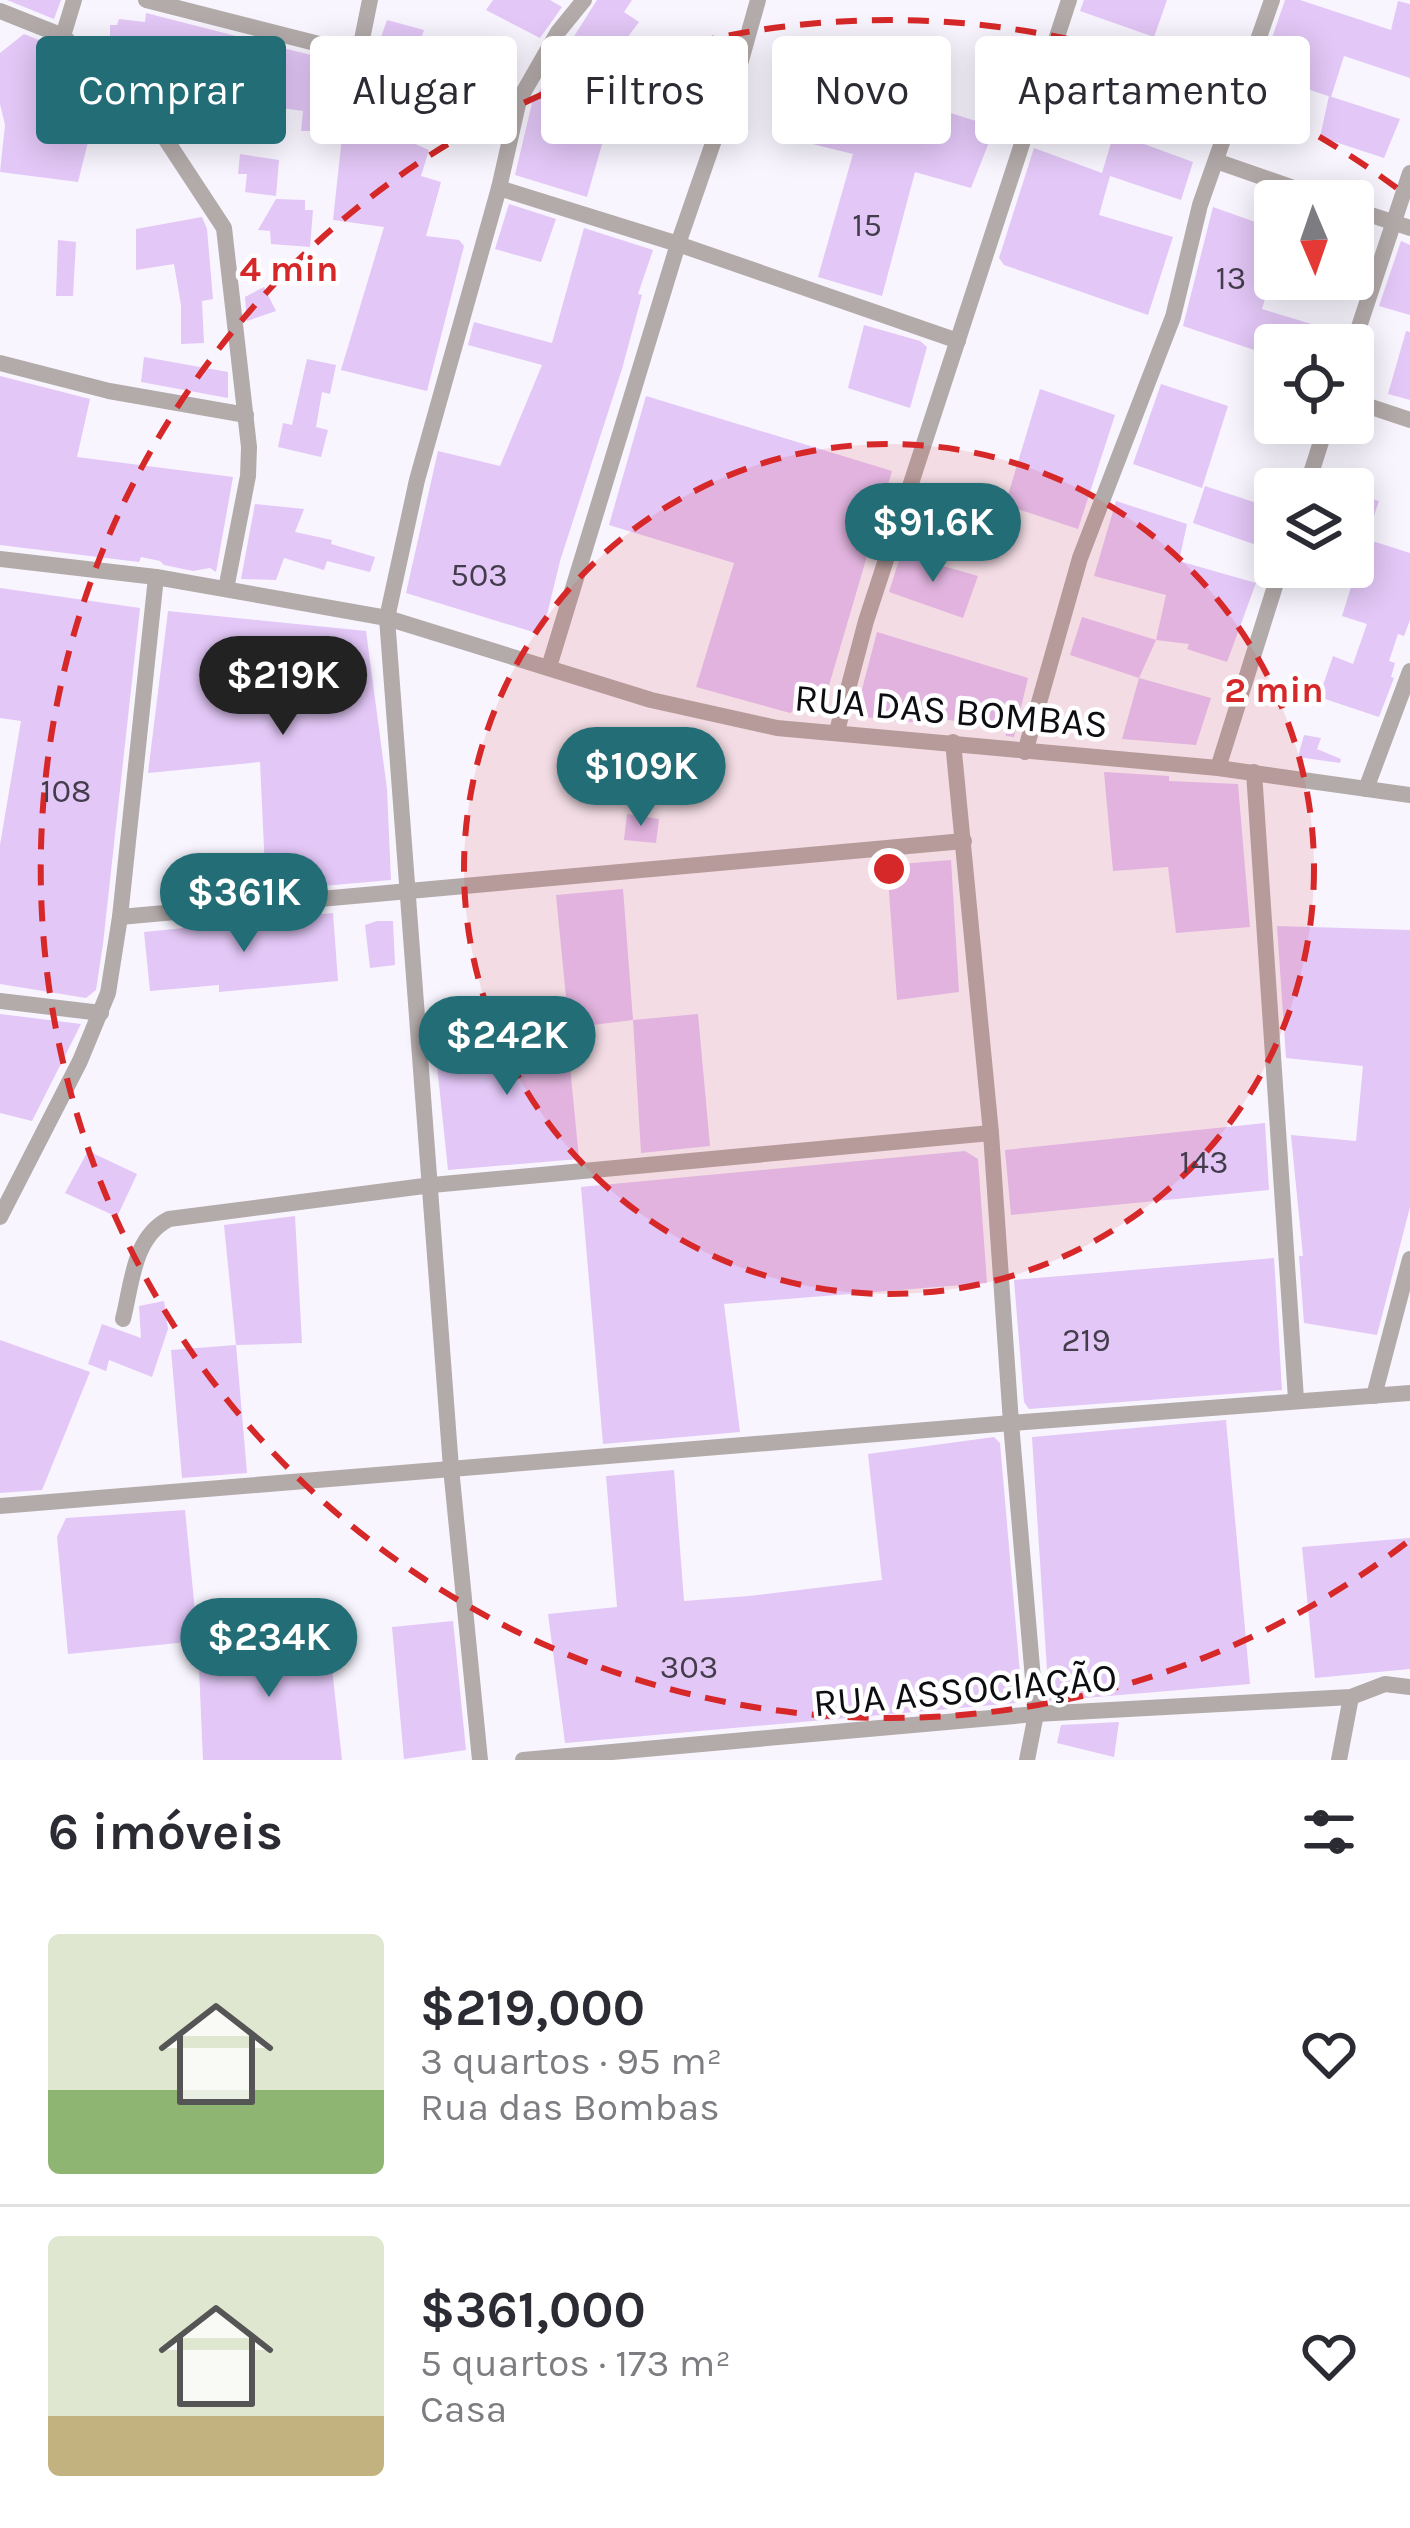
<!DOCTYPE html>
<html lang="pt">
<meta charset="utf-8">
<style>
body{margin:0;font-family:Karla,sans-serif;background:#f2f2f3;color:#2b2b33;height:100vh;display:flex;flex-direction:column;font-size:45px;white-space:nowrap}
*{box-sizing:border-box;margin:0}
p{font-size:39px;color:#7c7c81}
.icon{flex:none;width:66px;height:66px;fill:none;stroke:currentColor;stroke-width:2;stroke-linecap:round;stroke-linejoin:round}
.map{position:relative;height:1760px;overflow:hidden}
.side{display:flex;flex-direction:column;background:#fff;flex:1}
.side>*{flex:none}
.hud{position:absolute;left:36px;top:36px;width:1338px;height:108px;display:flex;gap:24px}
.needle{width:78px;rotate:178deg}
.controls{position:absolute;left:1254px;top:180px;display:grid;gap:24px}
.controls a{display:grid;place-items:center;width:120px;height:120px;border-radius:12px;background:#fff;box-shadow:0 6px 30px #0003;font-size:60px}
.price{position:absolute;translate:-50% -102px;padding:0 27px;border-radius:42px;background:#236d76;color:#fff;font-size:39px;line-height:78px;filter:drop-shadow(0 3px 6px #0008)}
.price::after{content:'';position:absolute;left:50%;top:72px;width:36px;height:27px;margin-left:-18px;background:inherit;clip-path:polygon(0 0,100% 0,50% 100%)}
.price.active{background:#222;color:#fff}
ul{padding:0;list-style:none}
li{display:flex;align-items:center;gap:36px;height:300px;padding:0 48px}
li+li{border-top:3px solid #e1e1e2}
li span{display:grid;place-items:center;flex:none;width:336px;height:240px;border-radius:12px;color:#555}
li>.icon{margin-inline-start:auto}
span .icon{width:144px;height:144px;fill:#fffc;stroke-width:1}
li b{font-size:51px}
h2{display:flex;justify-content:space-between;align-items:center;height:144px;padding:0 48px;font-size:51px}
.chip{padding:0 42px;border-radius:12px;background:#fff;box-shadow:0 6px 30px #0003;font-size:42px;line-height:108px}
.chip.active{background:#236d76;color:#fff}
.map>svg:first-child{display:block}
</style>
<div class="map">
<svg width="1410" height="1760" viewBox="0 0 1410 1760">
<rect width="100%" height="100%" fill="#f8f5fe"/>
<g fill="#e3c7f7">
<polygon points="7,0 61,0 54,19"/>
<polygon points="493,0 550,0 562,7 540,38 486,10"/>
<polygon points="597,0 632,0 624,12 639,22 617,51 609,70 622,74 587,197 515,175 532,103"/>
<polygon points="1084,0 1167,0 1154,37 1080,11"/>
<polygon points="1285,0 1300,0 1391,30 1398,1 1410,4 1410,78 1344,56 1331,97 1260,73"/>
<polygon points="146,13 236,36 227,83 274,86 279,47 355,66 341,131 301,131 303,111 267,106 264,129 170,123 105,58 110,51 110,25 117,25 119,19 145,22"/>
<polygon points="387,20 424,30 415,55 378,46"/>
<polygon points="24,34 56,47 99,98 78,182 0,172 5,125 0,104 0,53"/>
<polygon points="1156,37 1229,60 1212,126 1198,133 1129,123"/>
<polygon points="868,87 995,127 971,188 915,172 882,296 818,277 853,154 788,138 794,120 855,137"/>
<polygon points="1329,96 1400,119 1384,158 1320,137"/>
<polygon points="385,110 404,112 399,137 429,150 421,176 441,182 426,236 459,240 464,246 427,391 341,370 384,227 333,220 342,137 382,140"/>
<polygon points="1114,133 1193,162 1181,200 1110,176 1099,215 1173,237 1148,315 1004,265 999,258 1034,148 1102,173"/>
<polygon points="240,154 279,160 276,196 245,192 247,174 238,174"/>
<polygon points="276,199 305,200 305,210 313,210 310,247 271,244 270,231 258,230"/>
<polygon points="509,204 556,219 541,262 495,249"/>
<polygon points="1213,207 1275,229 1275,266 1262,309 1338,332 1334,345 1275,345 1275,357 1183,326"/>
<polygon points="202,217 207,229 213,299 202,301 204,343 181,344 181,305 174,264 136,270 136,229"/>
<polygon points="584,228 653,250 638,294 642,295 622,369 560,561 544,627 533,632 406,593 438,451 500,466 542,365 468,345 474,322 552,343"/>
<polygon points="58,240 76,242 73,296 56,296"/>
<polygon points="1401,241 1410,245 1410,315 1379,306"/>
<polygon points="264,287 276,311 247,321 245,297"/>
<polygon points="864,325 920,341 927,347 910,408 848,388"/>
<polygon points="1406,331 1410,332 1410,400 1388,394"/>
<polygon points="144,357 228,372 228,398 141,382"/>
<polygon points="307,359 336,365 330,394 322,392 316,427 328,430 321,457 278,447 283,423 292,425"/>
<polygon points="0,376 90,399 77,457 233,477 216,572 210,568 193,571 164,565 160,561 141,557 139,562 0,545"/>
<polygon points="1161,384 1228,406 1202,488 1133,464"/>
<polygon points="1040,389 1115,415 1078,529 1005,505"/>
<polygon points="646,396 892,471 825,699 790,713 696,687 734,563 609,525"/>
<polygon points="1205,486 1275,509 1268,549 1193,523"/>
<polygon points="1353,493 1379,501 1366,539 1353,535"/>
<polygon points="1116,501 1187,524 1179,561 1256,583 1227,662 1187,649 1189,644 1156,640 1166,595 1094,576"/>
<polygon points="255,504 304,509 295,532 332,540 331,544 375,557 370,572 327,561 324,570 284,558 276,580 241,579"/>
<polygon points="1366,539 1410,553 1410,620 1404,636 1398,634 1389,661 1395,663 1391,677 1394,678 1379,717 1319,697 1333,656 1353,664 1367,624 1342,616"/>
<polygon points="901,554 978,576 963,618 889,592"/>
<polygon points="0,588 140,608 103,944 96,990 86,998 0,984 0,845 21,721 0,718"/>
<polygon points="168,611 366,631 387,789 391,880 266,891 260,762 148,773"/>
<polygon points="1082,617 1156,640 1139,678 1070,655"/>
<polygon points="877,632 1028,678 1014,737 1006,736 1004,713 989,727 932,717 930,724 855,716"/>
<polygon points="1139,678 1211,698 1196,745 1122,739"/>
<polygon points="1304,735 1321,738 1317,749 1341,759 1340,763 1298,757"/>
<polygon points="1104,772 1169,776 1169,781 1238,784 1250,927 1176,933 1168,867 1113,871"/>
<polygon points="627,814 659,819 656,843 624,840"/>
<polygon points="951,860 959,992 897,1000 887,865"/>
<polygon points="623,889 633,1020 569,1028 556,895"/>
<polygon points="333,913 338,981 219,992 219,985 150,991 144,932"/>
<polygon points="377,921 393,921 395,965 370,968 365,925"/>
<polygon points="1277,926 1410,930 1410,1207 1377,1335 1304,1323 1299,1256 1303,1256 1291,1135 1356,1141 1363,1066 1286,1058"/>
<polygon points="0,1014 81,1024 32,1121 0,1113"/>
<polygon points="698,1014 710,1146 641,1153 633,1020"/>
<polygon points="566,1025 579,1159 448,1170 434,1037"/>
<polygon points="1265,1123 1269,1190 1011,1215 1005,1150"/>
<polygon points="88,1151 137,1174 117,1217 65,1193"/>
<polygon points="965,1151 978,1159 987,1283 724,1304 740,1432 603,1444 581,1187"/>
<polygon points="295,1216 302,1343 236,1345 224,1225"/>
<polygon points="1274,1258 1282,1390 1029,1409 1024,1402 1014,1280"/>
<polygon points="164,1301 168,1329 152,1377 109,1360 106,1371 88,1364 102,1324 141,1338 139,1306"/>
<polygon points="0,1340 90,1372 42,1490 0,1493"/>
<polygon points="236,1345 247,1473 182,1478 171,1350"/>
<polygon points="1226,1420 1250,1684 1049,1701 1032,1437"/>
<polygon points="994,1437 1000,1443 1022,1697 1016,1703 565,1743 548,1614 617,1607 606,1476 674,1470 684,1601 749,1596 882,1580 868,1454"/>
<polygon points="185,1510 198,1641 68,1654 57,1537 66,1518"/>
<polygon points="1410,1538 1410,1669 1315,1678 1302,1547"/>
<polygon points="453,1621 466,1750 404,1759 392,1627"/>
<polygon points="328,1631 342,1760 203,1760 198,1645"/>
<polygon points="1119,1722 1114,1757 1057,1743 1061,1725"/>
</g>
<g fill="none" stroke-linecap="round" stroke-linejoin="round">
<g stroke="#b3abaa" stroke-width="16">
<polyline points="146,0 445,76 519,100"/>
<polyline points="0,11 63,36 159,129 224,228 249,447 248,476 226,589"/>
<polyline points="63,36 74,0"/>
<polyline points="359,54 370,0"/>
<polyline points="1216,161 1331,201"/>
<polyline points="499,188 678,244 958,341"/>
<polyline points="1353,209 1410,228"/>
<polyline points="1353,345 1410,173"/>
<polyline points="0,363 109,391 246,415"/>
<polyline points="1353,401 1410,420"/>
<polyline points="1306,489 1327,423"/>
<polyline points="0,559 156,577 387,618 651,700 777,728 1218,768 1410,795"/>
<polyline points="549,667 678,244 738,71 758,0"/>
<polyline points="837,731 866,621 1069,0"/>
<polyline points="1025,752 1080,558 1173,317 1200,205 1272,0"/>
<polyline points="1218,768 1281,567"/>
<polyline points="1254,772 1296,1399"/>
<polyline points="1366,789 1410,671"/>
<polyline points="120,917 964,841"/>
<polyline points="0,1001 101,1013"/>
<polyline points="0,1217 80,1061 108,993 120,917 156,577"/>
<path d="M123 1319C132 1284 133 1237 169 1219L432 1185 991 1133"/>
<polyline points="1374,1396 1410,1259"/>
<polyline points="0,1506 1011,1423 991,1133 953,742"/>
<polyline points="480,1760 451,1468 387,618 417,480 499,188 519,100 558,32 584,0"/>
<polyline points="523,1760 1036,1714 1351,1697 1385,1684 1410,1687"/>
<polyline points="1027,1760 1036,1714 1011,1423 1410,1393"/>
<polyline points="1339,1760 1351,1697"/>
</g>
</g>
<circle cx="889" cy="869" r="425" fill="#d62828" fill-opacity=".12"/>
<g fill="none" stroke="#d62828" stroke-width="6" stroke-dasharray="21 15">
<circle cx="889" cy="869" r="425"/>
<path d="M1406 1543A849 849 0 1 1 1406 195"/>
</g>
<g text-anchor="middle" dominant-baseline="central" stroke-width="9" stroke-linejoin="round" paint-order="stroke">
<g font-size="33" fill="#433c4b">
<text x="867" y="225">15</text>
<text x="1231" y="278">13</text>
<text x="479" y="575">503</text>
<text x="66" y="791">108</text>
<text x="1204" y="1162">143</text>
<text x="1086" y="1340">219</text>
<text x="689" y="1667">303</text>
</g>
<g font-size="39" fill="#0e0d12" stroke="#fff">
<text transform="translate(951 711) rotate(5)">RUA DAS BOMBAS</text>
<text transform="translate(965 1690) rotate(-5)">RUA ASSOCIAÇÃO</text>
</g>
</g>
<circle cx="889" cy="869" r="18" fill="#d62828" stroke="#fff" stroke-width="6"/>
<g font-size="36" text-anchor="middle" font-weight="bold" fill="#d62828" stroke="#fff" stroke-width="9" stroke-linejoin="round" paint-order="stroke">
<text x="289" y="281">4 min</text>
<text x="1274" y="702">2 min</text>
</g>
</svg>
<div class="controls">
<a><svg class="needle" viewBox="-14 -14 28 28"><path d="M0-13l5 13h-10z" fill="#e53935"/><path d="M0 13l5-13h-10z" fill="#7c7c81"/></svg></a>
<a><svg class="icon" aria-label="locate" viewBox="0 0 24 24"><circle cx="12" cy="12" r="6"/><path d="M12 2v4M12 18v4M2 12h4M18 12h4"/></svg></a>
<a><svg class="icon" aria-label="layers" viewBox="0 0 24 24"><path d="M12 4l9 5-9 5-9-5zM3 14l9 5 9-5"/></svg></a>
</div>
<b class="price" style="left:933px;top:585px">$91.6K</b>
<b class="price active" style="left:283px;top:738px">$219K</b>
<b class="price" style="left:641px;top:829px">$109K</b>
<b class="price" style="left:244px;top:955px">$361K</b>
<b class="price" style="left:507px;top:1098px">$242K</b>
<b class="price" style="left:269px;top:1700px">$234K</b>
<div class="hud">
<a class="chip active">Comprar</a>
<a class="chip">Alugar</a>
<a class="chip">Filtros</a>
<a class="chip">Novo</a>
<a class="chip">Apartamento</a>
</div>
</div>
<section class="side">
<h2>6 imóveis<svg class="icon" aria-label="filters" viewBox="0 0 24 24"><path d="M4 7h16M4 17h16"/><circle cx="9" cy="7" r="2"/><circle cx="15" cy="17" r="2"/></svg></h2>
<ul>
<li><span style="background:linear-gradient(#dfe7d0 65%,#8fb573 0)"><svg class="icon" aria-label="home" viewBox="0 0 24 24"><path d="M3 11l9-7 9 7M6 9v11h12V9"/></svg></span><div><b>$219,000</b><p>3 quartos · 95 m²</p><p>Rua das Bombas</p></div><svg class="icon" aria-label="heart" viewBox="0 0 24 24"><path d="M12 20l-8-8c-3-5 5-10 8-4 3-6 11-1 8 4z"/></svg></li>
<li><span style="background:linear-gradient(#dfe7d0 75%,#c2b280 0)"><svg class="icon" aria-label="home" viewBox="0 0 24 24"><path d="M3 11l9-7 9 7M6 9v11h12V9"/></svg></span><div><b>$361,000</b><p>5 quartos · 173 m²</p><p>Casa</p></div><svg class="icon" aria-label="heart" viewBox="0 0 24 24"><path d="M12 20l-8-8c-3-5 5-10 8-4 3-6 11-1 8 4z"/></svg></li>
</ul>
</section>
